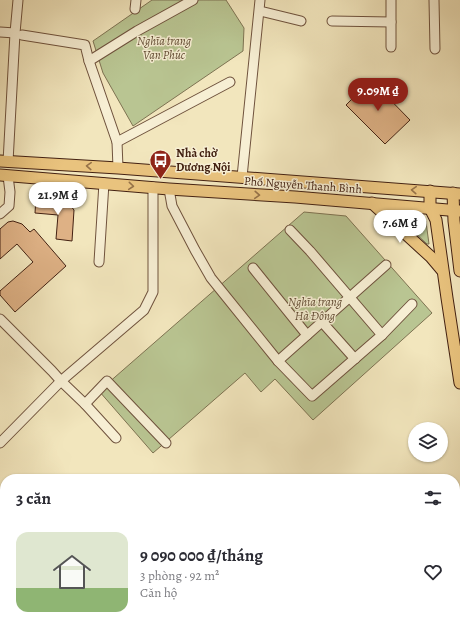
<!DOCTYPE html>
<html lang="vi">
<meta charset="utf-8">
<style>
body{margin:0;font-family:Alegreya,serif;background:#f2f2f3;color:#2b2b33;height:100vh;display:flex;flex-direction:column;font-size:15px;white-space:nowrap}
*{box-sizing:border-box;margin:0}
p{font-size:13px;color:#7c7c81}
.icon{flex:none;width:22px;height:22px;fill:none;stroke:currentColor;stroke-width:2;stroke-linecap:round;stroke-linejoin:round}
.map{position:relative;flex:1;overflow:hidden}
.panel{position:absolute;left:0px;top:474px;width:460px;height:156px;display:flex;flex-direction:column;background:#fff;border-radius:16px 16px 0 0;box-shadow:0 1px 3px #0004}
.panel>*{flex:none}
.buttons{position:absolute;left:408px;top:422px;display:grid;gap:8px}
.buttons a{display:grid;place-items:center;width:40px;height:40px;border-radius:50%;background:#fff;box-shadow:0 1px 3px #0004;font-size:20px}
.price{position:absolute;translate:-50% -34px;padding:0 9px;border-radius:14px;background:#fff;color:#222;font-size:13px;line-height:26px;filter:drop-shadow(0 1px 2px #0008)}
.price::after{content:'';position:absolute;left:50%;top:24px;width:12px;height:9px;margin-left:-6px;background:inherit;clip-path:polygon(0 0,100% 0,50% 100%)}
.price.active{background:#8f2418;color:#fff}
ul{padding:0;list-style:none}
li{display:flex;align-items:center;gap:12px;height:100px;padding:0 16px}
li+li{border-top:1px solid #e1e1e2}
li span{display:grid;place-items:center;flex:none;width:112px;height:80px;border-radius:12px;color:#555}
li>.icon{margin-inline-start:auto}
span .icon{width:48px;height:48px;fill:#fffc;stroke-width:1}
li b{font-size:17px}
h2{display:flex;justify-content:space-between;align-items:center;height:48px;padding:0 16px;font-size:17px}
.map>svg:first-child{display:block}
</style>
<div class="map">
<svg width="460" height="630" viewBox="0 0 460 630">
<rect width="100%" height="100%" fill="#f2e6bd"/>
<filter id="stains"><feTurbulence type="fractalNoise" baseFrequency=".005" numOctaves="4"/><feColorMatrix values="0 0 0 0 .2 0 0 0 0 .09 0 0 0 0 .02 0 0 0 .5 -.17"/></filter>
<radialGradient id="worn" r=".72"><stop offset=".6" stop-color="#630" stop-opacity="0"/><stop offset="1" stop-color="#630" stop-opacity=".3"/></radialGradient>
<g fill="#b9c592" stroke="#7e7352">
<polygon points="152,0 226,0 244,28 243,51 133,126 103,73 93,41"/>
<polygon points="304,212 346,216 432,313 313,420 275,379 261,392 245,373 153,453 99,391"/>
<polygon points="396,214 419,216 425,219 426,222 429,244 427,244 398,217"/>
</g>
<g fill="#deb185" stroke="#432112">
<polygon points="371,80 410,120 385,144 346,105"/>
<polygon points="36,198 66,200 74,210 72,241 56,239 58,215 35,213"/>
<polygon points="13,221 22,224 30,232 34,229 66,266 15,312 0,295 0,291 33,262 17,244 0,259 0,229 8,222"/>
</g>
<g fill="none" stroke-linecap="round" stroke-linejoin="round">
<defs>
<g id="minor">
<polyline points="391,0 391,47"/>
<polyline points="434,0 435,49"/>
<polyline points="135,9 136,0"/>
<polyline points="260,11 301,21"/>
<polyline points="332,21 391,22"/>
<polyline points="0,32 15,33"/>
<polyline points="22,35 85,45 89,61 117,142 118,168"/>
<polyline points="89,61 137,31 193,0"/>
<polyline points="117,142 230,82"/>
<polyline points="8,162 15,33 18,0"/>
<polyline points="242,177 260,0"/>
<polyline points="169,189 172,206 195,250 211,278 278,361"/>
<polyline points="0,214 9,206 10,192 8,176"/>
<polyline points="290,230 310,251 382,335"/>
<polyline points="99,262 104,183"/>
<polyline points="386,265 278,361 312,396 382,335 412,304"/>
<polyline points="253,268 307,335"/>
<polyline points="0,319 52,371 61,381 85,404 116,438"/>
<polyline points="322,322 355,359"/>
<polyline points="85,404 107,381 166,443"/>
<polyline points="0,443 61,381 144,310 153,292 153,187"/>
</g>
<g id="major">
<polyline points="0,161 118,168 460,194"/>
<polyline points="0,175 169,189 295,197 460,211"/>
<polyline points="430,191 430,208 436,220 447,298 460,383"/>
<polyline points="453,193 454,221 460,271"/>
<polyline points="372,203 431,257 442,270"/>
</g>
</defs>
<use href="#minor" stroke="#6f523d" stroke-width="11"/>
<use href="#major" stroke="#432112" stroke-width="13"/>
<use href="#minor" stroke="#f7efd4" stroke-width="9"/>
<use href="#major" stroke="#e9c37e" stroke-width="11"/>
</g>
<defs><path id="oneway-chevron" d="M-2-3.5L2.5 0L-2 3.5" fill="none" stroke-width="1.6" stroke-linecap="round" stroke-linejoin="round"/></defs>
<g stroke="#967248">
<use href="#oneway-chevron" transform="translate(89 166) rotate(-177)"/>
<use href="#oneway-chevron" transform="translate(131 186) rotate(5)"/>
<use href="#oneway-chevron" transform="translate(414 190) rotate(-176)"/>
<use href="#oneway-chevron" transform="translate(257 195) rotate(4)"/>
</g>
<defs>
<symbol id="bus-pin" viewBox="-11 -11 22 30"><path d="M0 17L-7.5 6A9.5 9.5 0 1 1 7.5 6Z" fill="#8f2418" stroke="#f7efd4"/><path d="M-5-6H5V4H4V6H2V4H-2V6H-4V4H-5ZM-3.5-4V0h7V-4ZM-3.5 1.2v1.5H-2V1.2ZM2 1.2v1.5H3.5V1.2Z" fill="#fff"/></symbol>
</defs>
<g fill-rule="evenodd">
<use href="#bus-pin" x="148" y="148" width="25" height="34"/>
</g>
<g text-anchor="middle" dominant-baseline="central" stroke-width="3" stroke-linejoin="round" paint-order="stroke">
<g font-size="12" font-style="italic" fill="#604a32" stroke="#f7efd4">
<text x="164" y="41">Nghĩa trang<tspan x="164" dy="14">Vạn Phúc</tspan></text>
<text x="315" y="302">Nghĩa trang<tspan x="315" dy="14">Hà Đông</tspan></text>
</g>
<g font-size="12" font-weight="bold" fill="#432112" stroke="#f7efd4" text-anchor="start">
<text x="176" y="153">Nhà chờ<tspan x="176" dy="14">Dương Nội</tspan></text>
</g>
<g font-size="12" fill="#432112" stroke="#f7efd4">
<text transform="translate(303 185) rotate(4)">Phố Nguyễn Thanh Bình</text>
</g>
</g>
<rect width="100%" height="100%" filter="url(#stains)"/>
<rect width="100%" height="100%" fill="url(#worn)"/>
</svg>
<div class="buttons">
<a><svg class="icon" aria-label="layers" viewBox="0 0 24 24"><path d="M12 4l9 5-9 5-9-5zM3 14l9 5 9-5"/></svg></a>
</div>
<b class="price active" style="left:378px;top:112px">9.09M ₫</b>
<b class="price" style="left:58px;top:216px">21.9M ₫</b>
<b class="price" style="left:400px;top:244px">7.6M ₫</b>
<section class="panel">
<h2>3 căn<svg class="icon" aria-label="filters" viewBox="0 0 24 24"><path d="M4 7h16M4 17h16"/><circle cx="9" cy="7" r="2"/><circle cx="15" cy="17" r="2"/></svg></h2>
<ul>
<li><span style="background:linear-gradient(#dfe7d0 70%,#8fb573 0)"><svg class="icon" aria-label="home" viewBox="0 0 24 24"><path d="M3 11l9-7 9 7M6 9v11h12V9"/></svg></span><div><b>9 090 000 ₫/tháng</b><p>3 phòng · 92 m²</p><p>Căn hộ</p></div><svg class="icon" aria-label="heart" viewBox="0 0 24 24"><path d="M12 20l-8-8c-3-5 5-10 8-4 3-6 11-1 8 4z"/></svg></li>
</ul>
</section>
</div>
